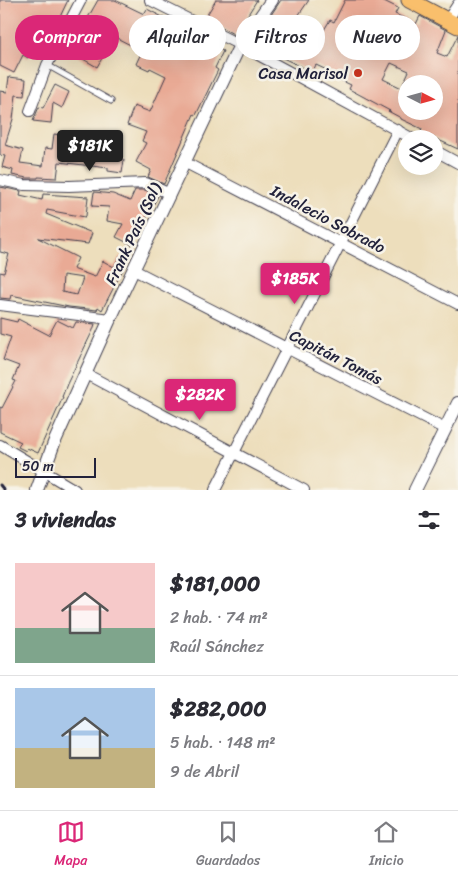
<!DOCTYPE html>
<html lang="es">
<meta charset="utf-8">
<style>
body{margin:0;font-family:Sriracha,sans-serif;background:#f7f7f7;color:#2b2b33;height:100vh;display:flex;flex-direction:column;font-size:19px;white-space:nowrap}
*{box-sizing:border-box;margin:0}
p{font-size:16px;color:#7c7c81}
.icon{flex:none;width:28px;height:28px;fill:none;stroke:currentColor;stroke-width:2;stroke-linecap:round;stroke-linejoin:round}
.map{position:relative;height:490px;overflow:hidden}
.details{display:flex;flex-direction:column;background:#fff;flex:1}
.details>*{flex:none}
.hud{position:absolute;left:15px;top:15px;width:429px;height:45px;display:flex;gap:10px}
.needle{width:32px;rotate:96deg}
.tools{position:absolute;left:398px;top:75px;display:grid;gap:10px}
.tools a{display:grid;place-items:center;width:45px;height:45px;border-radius:50%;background:#fff;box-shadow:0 5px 20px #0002;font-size:25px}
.scale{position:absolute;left:15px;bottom:12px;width:81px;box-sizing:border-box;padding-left:5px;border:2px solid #22223b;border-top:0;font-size:14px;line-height:18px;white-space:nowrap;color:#22223b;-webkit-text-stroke:4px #f7f3e8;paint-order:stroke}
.price{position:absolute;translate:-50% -42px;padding:0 11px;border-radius:5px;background:#db2777;color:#fff;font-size:16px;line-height:32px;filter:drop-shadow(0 1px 2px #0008)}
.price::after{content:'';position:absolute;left:50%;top:30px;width:15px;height:11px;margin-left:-8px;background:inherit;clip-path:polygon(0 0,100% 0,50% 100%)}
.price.active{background:#222;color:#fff}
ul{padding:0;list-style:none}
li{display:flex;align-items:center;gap:15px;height:125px;padding:0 15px}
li+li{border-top:1px solid #e1e1e2}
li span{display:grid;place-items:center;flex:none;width:140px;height:100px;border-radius:0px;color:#555}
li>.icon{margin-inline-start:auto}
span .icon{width:60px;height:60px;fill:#fffc;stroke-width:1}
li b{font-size:21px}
h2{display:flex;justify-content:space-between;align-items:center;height:60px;padding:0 15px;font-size:21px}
.tag{padding:0 18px;border-radius:22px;background:#fff;box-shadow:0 5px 20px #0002;font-size:18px;line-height:45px}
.tag.active{background:#db2777;color:#fff}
.tab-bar{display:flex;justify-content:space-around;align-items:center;height:70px;border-top:1px solid #e1e1e2;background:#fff;font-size:14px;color:#7c7c81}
.tab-bar a{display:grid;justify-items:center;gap:2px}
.tab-bar .active{color:#db2777}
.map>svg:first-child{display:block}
</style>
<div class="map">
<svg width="458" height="490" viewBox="0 0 458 490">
<rect width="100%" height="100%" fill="#f7f3e8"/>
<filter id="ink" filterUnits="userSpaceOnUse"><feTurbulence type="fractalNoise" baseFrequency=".02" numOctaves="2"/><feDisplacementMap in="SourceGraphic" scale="10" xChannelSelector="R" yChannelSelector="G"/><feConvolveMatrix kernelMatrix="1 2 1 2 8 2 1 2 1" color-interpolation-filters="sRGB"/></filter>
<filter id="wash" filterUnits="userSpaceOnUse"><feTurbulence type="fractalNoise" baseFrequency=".0096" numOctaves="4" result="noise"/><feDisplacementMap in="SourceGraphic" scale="20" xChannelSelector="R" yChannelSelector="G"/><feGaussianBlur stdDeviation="1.12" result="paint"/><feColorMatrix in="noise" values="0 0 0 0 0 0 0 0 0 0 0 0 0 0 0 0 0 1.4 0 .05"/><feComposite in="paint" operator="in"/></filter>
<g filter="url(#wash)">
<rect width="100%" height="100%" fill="#eddebc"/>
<g id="blocks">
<g fill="#e9aa95" fill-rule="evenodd">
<polygon points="0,0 68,0 57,23 48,18 28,58 23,55 14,73 0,66"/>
<polygon points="98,0 115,0 144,14 147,9 174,23 163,44 178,51 186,34 223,51 215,68 218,70 196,115 194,114 164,184 148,177 151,170 136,162 146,143 142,141 146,132 127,125 134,106 150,112 166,76 150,68 149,70 136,64 142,51 109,34 100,51 105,53 97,67 69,51"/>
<polygon points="216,0 257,0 235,35 205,18"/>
<path d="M281 0H309L291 26 319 38 330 20 334 22 345 0H382L398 8 395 14 416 24 420 16 446 30 437 53 447 57 458 35V149L421 132 422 129 401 119V118L388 111H390L349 89 351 85 330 75 331 72 316 65 312 72 252 43ZM391 63 409 71 403 84H434V98L436 99 434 104V111H406V90L383 79Z"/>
<polygon points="9,77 26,79 24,96 16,95 13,119 5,145 23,150 20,163 43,166 45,148 52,149 54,134 101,141 99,156 124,160 122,173 108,171 108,168 59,162 57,178 38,177 38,178 27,178 12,175 13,170 2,167 5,156 0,155 0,91 7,92"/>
<polygon points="55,85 69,92 62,108 53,103 51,123 33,121 39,107 43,108"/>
<path d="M0 187 21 191 20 195 42 200 43 194 88 197 86 216 85 217 47 210 46 214 92 233 88 244 38 238 78 258 73 269 95 277 103 261 114 267 120 256 128 260 102 310 98 307 97 310 69 307 11 295 10 299 0 298V272L4 273 9 254 0 252ZM63 275 83 278 77 295 62 292Z"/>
<polygon points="135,190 145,190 158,196 132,245 116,237 123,224 107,221 109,207 92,206 94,192 113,194 130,201"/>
<polygon points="0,318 17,322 18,319 49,335 57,320 73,328 76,322 95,324 93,330 67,384 62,397 63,397 38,453 27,448 26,451 18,447 21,442 0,432 0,407 2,408 16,381 13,380 19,366 3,360 11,337 0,334"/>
</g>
</g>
</g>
<g filter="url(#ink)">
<use href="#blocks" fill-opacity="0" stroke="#403e4e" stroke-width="1"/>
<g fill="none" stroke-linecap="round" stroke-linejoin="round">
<defs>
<polyline id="service" points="47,65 111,101"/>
<g id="minor">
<polyline points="150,0 240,45 413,139"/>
<polyline points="447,21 458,4"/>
<polyline points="30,111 47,65 81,0"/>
<polyline points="434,150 458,163"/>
<polyline points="184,162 458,304"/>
<polyline points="0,180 24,185 69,186 146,183 170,194"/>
<polyline points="134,270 445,429"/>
<polyline points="0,305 110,319"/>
<polyline points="86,374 304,490"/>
<polyline points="0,445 75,490"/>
<polyline points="215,490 398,130"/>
</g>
<g id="tertiary">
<polyline points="37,490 54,443 110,319 240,45 272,0"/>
<polyline points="415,490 458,403"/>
</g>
<polyline id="primary" points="409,0 458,26"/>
</defs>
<use href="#service" stroke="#403e4e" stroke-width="7"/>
<use href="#minor" stroke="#403e4e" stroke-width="12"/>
<use href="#tertiary" stroke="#403e4e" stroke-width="14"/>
<use href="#primary" stroke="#403e4e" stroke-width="17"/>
<use href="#service" stroke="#fff" stroke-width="5"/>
<use href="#minor" stroke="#fff" stroke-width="10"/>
<use href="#tertiary" stroke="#fff" stroke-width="12"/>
<use href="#primary" stroke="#f9bf6c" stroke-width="15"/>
<polyline stroke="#22223b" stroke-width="3" points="0,485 4,490"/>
</g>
</g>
<circle fill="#c8321e" stroke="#f7f3e8" stroke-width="2" cx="358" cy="73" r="5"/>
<g text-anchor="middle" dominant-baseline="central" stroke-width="5" stroke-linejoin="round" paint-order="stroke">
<g font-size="16" fill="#22223b" stroke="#f7f3e8" text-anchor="end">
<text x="348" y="73">Casa Marisol</text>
</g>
<g font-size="16" fill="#22223b" stroke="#f7f3e8">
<text transform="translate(328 219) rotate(28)">Indalecio Sobrado</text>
<text transform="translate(133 234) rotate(-65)">Frank País (Sol)</text>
<text transform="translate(336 357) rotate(27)">Capitán Tomás</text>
</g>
</g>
</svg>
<div class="tools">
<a><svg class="needle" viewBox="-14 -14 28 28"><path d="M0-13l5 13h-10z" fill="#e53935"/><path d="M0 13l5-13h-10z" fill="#7c7c81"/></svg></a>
<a><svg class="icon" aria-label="layers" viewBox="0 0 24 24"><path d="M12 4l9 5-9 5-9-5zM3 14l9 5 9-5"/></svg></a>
</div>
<div class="scale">50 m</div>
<b class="price active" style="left:90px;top:172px">$181K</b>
<b class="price" style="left:295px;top:305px">$185K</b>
<b class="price" style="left:200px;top:421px">$282K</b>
<div class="hud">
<a class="tag active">Comprar</a>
<a class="tag">Alquilar</a>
<a class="tag">Filtros</a>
<a class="tag">Nuevo</a>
</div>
</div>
<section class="details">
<h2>3 viviendas<svg class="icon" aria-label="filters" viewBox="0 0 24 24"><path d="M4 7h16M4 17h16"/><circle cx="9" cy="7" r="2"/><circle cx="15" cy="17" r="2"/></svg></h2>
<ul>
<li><span style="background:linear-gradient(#f6c9c9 65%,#7fa58c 0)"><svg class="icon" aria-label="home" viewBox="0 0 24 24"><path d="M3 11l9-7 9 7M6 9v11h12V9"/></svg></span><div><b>$181,000</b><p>2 hab. · 74 m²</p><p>Raúl Sánchez</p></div></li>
<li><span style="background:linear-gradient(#a9c7e8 60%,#c2b280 0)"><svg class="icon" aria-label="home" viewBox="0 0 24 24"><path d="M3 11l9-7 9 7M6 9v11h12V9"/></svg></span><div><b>$282,000</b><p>5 hab. · 148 m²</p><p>9 de Abril</p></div></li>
</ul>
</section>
<nav class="tab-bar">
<a class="active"><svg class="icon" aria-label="map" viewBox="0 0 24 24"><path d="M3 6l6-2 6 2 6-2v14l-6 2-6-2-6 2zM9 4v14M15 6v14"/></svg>Mapa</a>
<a><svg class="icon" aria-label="saved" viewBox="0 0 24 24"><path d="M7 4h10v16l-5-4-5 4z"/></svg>Guardados</a>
<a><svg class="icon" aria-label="home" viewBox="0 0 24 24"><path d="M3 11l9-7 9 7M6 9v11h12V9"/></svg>Inicio</a>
</nav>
